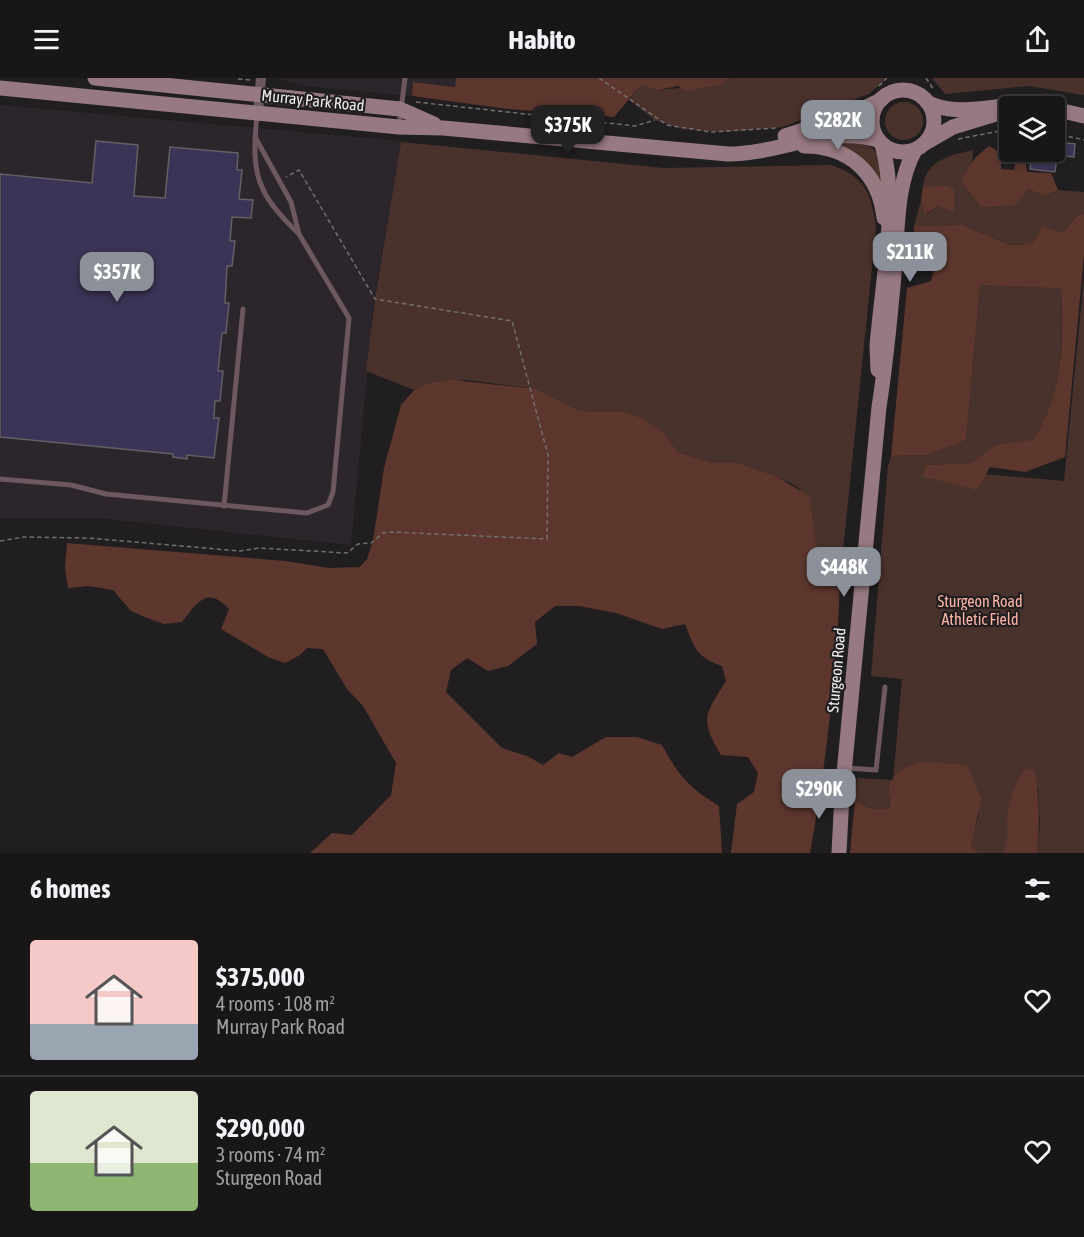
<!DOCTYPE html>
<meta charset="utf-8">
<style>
body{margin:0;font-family:"Asap Condensed",sans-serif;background:#221f21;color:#f1f3f6;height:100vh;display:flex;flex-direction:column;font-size:22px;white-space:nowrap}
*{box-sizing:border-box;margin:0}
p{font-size:20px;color:#9f9fa2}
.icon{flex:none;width:33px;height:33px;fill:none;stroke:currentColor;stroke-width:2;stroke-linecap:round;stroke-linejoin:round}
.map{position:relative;height:775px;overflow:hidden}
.panel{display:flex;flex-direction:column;background:#191618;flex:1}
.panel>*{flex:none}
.tools{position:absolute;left:999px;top:18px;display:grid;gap:12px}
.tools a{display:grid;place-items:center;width:66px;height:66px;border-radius:6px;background:#191618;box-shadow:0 3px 9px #0003,0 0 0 2px #373537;font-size:30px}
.price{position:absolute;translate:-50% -51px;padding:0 14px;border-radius:12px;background:#8c9099;color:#fff;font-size:20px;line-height:39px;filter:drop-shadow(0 2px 3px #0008)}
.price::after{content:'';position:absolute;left:50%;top:36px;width:18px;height:14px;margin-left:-9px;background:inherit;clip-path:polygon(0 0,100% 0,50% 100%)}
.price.selected{background:#222;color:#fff}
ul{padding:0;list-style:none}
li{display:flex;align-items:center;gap:18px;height:150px;padding:0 30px}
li+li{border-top:2px solid #373537}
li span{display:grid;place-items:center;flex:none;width:168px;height:120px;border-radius:6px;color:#555}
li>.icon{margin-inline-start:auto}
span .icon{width:72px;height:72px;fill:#fffc;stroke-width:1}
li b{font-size:26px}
h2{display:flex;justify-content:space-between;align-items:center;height:72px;padding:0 30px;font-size:26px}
header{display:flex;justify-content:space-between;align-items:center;height:78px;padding:0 30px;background:#191618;font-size:27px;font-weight:700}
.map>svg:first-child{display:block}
</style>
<header><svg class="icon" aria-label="menu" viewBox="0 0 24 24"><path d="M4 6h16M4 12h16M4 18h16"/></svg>Habito<svg class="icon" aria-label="share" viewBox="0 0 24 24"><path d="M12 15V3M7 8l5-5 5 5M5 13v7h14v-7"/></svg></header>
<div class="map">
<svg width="1084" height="775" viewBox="0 0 1084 775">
<rect width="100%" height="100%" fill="#211e20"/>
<g fill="#2d252c">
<polygon points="275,0 456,0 455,9 413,4 412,18 304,8"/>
<polygon points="0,27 401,63 374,224 351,467 97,440 0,440"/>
</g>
<g fill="#4a322c">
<polygon points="729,0 887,0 869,16 782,49 724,54 683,51 655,42 629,22 641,7 658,12 722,6"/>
<polygon points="932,0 1084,0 1084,17 1029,8 945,16"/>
<circle cx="904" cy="43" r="19"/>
<path d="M401 64 664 90 831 87C865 98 872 117 876 150L840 502 831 508 819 489 814 463 812 431 798 409 776 398 738 385H713L678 374 664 355 644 341 627 334 580 333 536 311 467 302 428 305 414 312 366 293 375 221Z"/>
<path d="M835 64C880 66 877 66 883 111 872 87 856 79 834 67Z"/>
<path d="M973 72 972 88 1045 118 1058 112 1084 114V137L1079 136 1062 155 1032 166 1010 167 962 147 914 148 921 122 926 137 938 128 953 132 945 107 923 109C926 82 951 77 973 72Z"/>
<path d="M1084 200V775H1037L1040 746 1038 710 1012 723C1008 740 1011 758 1004 775H979L971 768 973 753 979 737 889 709 890 729C879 734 864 730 855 721L857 700 893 702 902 601 871 598 888 388 891 378 927 377 966 362 980 207 1061 209C1063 267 1064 311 1034 363L995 367 971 385 926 387 925 391 1064 403Z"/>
</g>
<g fill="#5d372e">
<polygon points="456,0 729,0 722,6 686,13 678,8 658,12 641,7 614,39 508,31 412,18 413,4 455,9"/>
<polygon points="989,68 1001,75 1001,91 1014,92 1017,74 1024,74 1027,94 1051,95 1058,112 1045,118 1028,111 1015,127 981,129 961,102 976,79"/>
<polygon points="945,107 954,112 954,134 938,128 925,137 921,122 923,109"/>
<path d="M1080 135 1084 137V177L1065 379 1025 394 990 389 977 412 922 398 926 387 971 385 995 367 1034 362C1063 313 1064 265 1061 210L980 207 966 362 927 377 891 378 907 210 931 203 937 182 913 176 914 148 962 147 1010 167 1032 166 1043 149 1062 155Z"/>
<path d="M453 302 536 311 580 333 627 334 644 341 664 355 678 374 713 385H738L776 398 809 418C817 452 811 476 831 507L840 502C837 594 826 685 810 775H731L737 726 754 714 758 695 748 679 721 677C699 640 705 637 726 603L722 588C697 580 694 569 685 546L662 551 616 535 579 528H555L535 544 537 566 508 588 488 593 467 580 451 592 446 614 502 670 527 678 543 687 559 675 572 679 606 659H637L662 667C679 698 688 709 719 728L722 775H310L332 755 352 757 391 717 396 685 363 628 347 611 323 571 307 570 300 577 285 585 268 579 221 551 229 531C207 507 197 525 182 544L164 546 147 540 131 533 113 512 89 508 68 510 65 489 67 465 285 483 329 490 360 489 367 481 373 463 384 390 401 327 414 312 428 305Z"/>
<path d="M923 684 967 687 981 721 971 768 979 775H850L855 721C864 730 879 734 890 729 891 722 888 716 889 710 892 694 910 687 923 684Z"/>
<path d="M1026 691 1034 692C1040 720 1040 747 1037 775H1003C1009 764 1007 755 1007 743 1008 725 1014 704 1026 691Z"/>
</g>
<g fill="#3c3456" stroke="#616065" stroke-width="1.5">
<polygon points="96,63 138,67 134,118 165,120 170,69 238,75 237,92 242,92 239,121 253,122 251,140 232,139 230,163 235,163 232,188 227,188 225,225 229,225 226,255 222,255 218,293 223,293 220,323 215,323 214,340 219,340 214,380 187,377 187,381 173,379 173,376 0,359 0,96 92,105"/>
<polygon points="1058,64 1075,66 1074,79 1056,77"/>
<polygon points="1032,78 1057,80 1055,94 1030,91"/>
</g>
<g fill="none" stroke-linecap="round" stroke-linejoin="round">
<g stroke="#726f71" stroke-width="1.5" stroke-dasharray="4.5 3" stroke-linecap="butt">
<polyline points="599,0 667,47 710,54 776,50"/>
<polyline points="926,0 934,12"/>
<polyline points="238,1 251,2"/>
<polyline points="879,8 887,0"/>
<polyline points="416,24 635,48 655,42"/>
<polyline points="1054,55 1084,62"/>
<polyline points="958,61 1010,51"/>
<polyline points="0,463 24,459 88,460 240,473 259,470 347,475 358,466 371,465 383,455 390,454 547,461 548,377 512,243 375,221 299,92 286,99"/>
</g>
<g stroke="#6c585e" stroke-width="5">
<path d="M257 38C251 95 256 115 298 155"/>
<polyline points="399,48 405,0"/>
<polyline points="0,401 71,407 106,416 307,435 328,427 333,414 349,240 299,156 291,124 255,59"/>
<polyline points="224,428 243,231"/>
<polyline points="847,690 876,692 885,609"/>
</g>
<polyline stroke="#6c585e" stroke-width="10" points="258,34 261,0"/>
<g stroke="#977981" stroke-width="15">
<polyline points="95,0 400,31 434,46"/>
<path d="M0 10 399 49 443 50 728 76C780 76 827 47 878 62"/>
<circle cx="903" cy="43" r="31"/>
<path d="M927 24C958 41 995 24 1031 28"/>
<polyline points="1054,31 1084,38"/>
<polyline points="785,58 845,39 881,22"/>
<polyline points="927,64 953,49 999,35"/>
<path d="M804 68C849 68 879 95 884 140"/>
<path d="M878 292 877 268C882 204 899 127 882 66"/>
<path d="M839 775 842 716 879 329C886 285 890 241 894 197 898 156 895 108 915 72"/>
</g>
</g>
<g text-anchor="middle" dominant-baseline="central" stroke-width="4.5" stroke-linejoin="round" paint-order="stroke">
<g font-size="16" fill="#efedef" stroke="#211e20">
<text transform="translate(313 22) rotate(6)">Murray Park Road</text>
<text transform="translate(836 592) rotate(-85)">Sturgeon Road</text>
</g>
<g font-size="16" fill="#fdb4a4" stroke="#211e20">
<text x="980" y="523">Sturgeon Road<tspan x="980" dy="18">Athletic Field</tspan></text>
</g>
</g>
</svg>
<div class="tools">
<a><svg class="icon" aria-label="layers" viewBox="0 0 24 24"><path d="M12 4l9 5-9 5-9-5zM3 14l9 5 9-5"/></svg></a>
</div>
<b class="price" style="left:838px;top:73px">$282K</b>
<b class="price selected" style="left:568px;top:78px">$375K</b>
<b class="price" style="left:910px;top:205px">$211K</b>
<b class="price" style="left:117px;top:225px">$357K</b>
<b class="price" style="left:844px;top:520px">$448K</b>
<b class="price" style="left:819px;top:742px">$290K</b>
</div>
<section class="panel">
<h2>6 homes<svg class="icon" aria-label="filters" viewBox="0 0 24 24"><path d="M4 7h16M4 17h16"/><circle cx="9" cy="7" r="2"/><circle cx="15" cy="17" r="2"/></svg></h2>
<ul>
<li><span style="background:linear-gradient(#f6c9c9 70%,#9aa5b1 0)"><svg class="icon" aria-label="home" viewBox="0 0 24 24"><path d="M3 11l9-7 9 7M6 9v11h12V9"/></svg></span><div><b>$375,000</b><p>4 rooms · 108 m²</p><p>Murray Park Road</p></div><svg class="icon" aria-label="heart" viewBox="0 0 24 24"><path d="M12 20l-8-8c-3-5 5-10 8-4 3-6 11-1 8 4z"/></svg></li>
<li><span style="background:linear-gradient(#dfe7d0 60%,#8fb573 0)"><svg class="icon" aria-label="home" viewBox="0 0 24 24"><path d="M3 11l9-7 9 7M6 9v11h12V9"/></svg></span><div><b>$290,000</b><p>3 rooms · 74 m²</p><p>Sturgeon Road</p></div><svg class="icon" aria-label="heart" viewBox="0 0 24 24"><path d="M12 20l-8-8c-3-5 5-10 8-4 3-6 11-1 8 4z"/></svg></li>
</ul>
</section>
